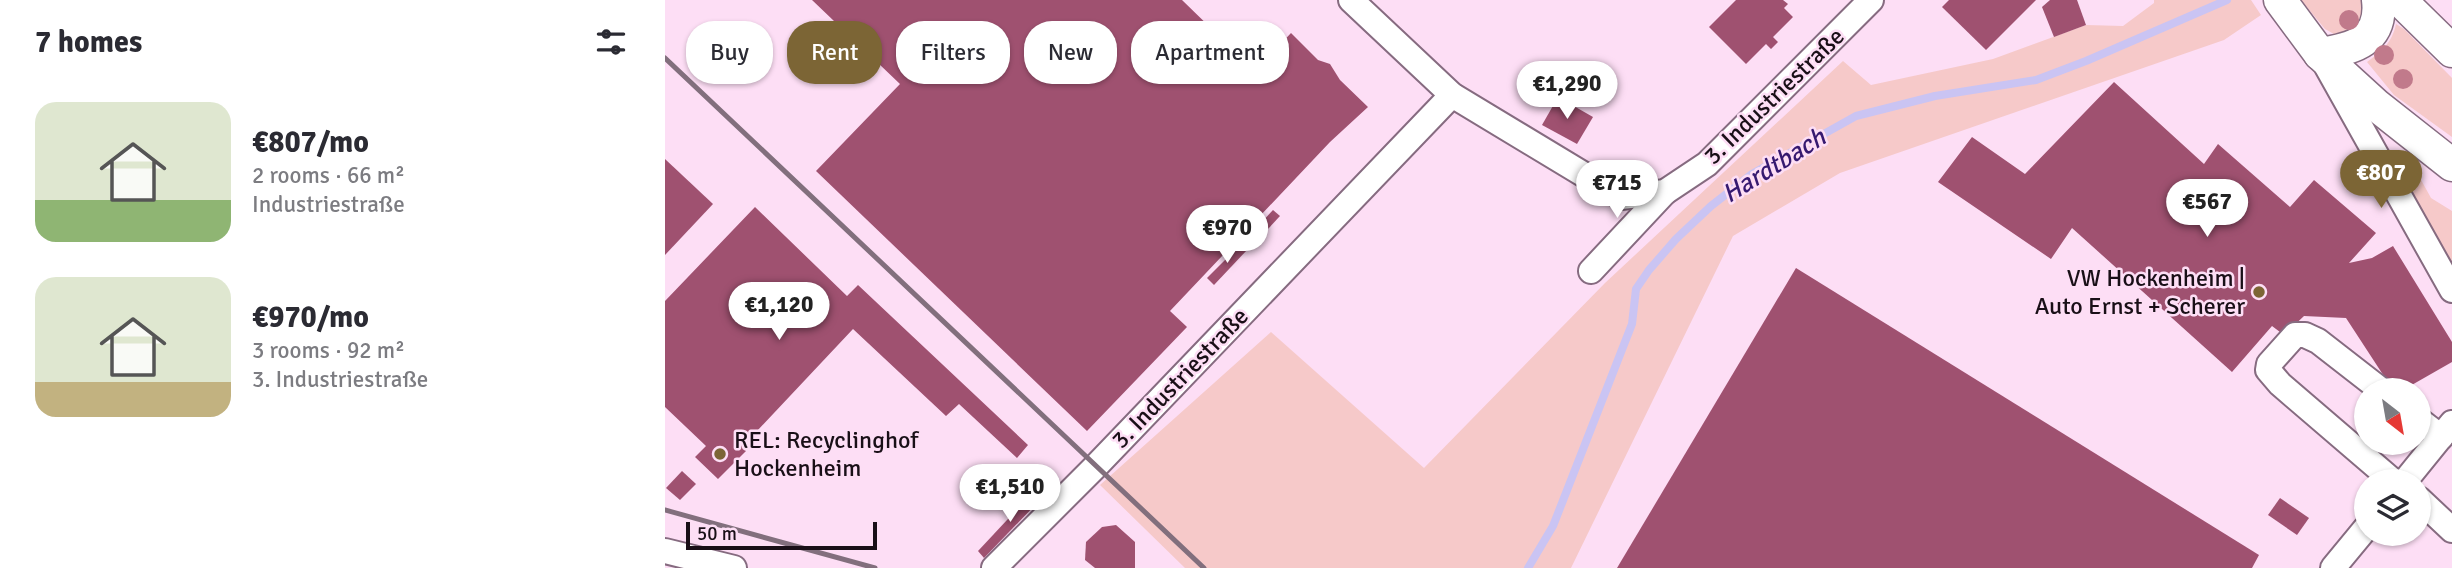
<!DOCTYPE html>
<meta charset="utf-8">
<style>
body{margin:0;font-family:Signika,sans-serif;background:#f7f7f7;color:#2b2b33;height:100vh;display:flex;flex-direction:column;font-size:26px;white-space:nowrap}
*{box-sizing:border-box;margin:0}
p{font-size:23px;color:#7c7c81}
.icon{flex:none;width:38px;height:38px;fill:none;stroke:currentColor;stroke-width:2;stroke-linecap:round;stroke-linejoin:round}
.map{position:relative;flex:1;overflow:hidden}
.details{display:flex;flex-direction:column;background:#fff;width:665px}
.details>*{flex:none}
.hud{position:absolute;left:21px;top:21px;width:665px;height:63px;display:flex;gap:14px}
.needle{width:46px;rotate:149deg}
.controls{position:absolute;left:1689px;top:378px;display:grid;gap:14px}
.controls a{display:grid;place-items:center;width:77px;height:77px;border-radius:50%;background:#fff;box-shadow:0 2px 5px #0004;font-size:35px}
.scale{position:absolute;left:21px;bottom:18px;width:191px;box-sizing:border-box;padding-left:7px;border:4px solid #190f17;border-top:0;font-size:19px;line-height:24px;white-space:nowrap;color:#190f17;-webkit-text-stroke:5px #fddef5;paint-order:stroke}
.price{position:absolute;translate:-50% -60px;padding:0 16px;border-radius:24px;background:#fff;color:#222;font-size:23px;line-height:46px;filter:drop-shadow(0 2px 4px #0008)}
.price::after{content:'';position:absolute;left:50%;top:42px;width:21px;height:16px;margin-left:-10px;background:inherit;clip-path:polygon(0 0,100% 0,50% 100%)}
.price.selected{background:#7c6535;color:#fff}
ul{padding:0;list-style:none}
li{display:flex;align-items:center;gap:21px;height:175px;padding:0 35px}
li span{display:grid;place-items:center;flex:none;width:196px;height:140px;border-radius:21px;color:#555}
li>.icon{margin-inline-start:auto}
span .icon{width:84px;height:84px;fill:#fffc;stroke-width:1}
li b{font-size:30px}
h2{display:flex;justify-content:space-between;align-items:center;height:84px;padding:0 35px;font-size:30px}
.pill{padding:0 24px;border-radius:28px;background:#fff;box-shadow:0 2px 5px #0004;font-size:24px;line-height:63px}
.pill.selected{background:#7c6535;color:#fff}
main{display:flex;flex:1;min-height:0}
.map>svg:first-child{display:block}
</style>
<main>
<section class="details">
<h2>7 homes<svg class="icon" aria-label="filters" viewBox="0 0 24 24"><path d="M4 7h16M4 17h16"/><circle cx="9" cy="7" r="2"/><circle cx="15" cy="17" r="2"/></svg></h2>
<ul>
<li><span style="background:linear-gradient(#dfe7d0 70%,#8fb573 0)"><svg class="icon" aria-label="home" viewBox="0 0 24 24"><path d="M3 11l9-7 9 7M6 9v11h12V9"/></svg></span><div><b>€807/mo</b><p>2 rooms · 66 m²</p><p>Industriestraße</p></div></li>
<li><span style="background:linear-gradient(#dfe7d0 75%,#c2b280 0)"><svg class="icon" aria-label="home" viewBox="0 0 24 24"><path d="M3 11l9-7 9 7M6 9v11h12V9"/></svg></span><div><b>€970/mo</b><p>3 rooms · 92 m²</p><p>3. Industriestraße</p></div></li>
</ul>
</section>
<div class="map">
<svg width="1787" height="568" viewBox="0 0 1787 568">
<rect width="100%" height="100%" fill="#fddef5"/>
<g fill="#f6c9c9">
<polygon points="1489,0 1586,0 1596,15 1559,40 1175,173 1068,236 906,568 520,568 435,485 606,332 759,468 940,283 1178,61 1206,85 1328,59 1421,25 1458,26 1489,3"/>
<polygon points="1636,0 1703,0 1705,20 1678,39 1660,29"/>
<path d="M1731 24 1739 29 1787 78V137L1729 95 1702 62C1717 51 1727 43 1731 24Z"/>
<polygon points="1731,162 1755,178 1766,198 1787,211 1787,269 1730,167"/>
</g>
<g fill="none" stroke-linecap="round" stroke-linejoin="round">
<polyline stroke="#cac4f3" stroke-width="8" points="863,568 888,526 967,324 971,289 984,270 1011,239 1046,206 1087,174 1191,116 1270,96 1371,80 1421,61 1562,0"/>
</g>
<g fill="#9f5170">
<polygon points="147,0 517,0 590,71 626,33 653,60 665,64 675,80 703,107 665,142 505,311 522,327 422,431 151,171 235,84"/>
<polygon points="1071,0 1118,0 1123,4 1119,8 1128,17 1108,37 1113,42 1106,49 1101,44 1081,64 1044,27"/>
<polygon points="1284,0 1371,0 1321,50 1277,7"/>
<polygon points="1385,0 1412,0 1421,25 1389,37 1377,7"/>
<polygon points="1449,82 1539,164 1553,144 1625,207 1649,180 1711,233 1684,263 1707,258 1728,246 1787,342 1787,362 1738,390 1728,390 1681,318 1639,316 1619,335 1607,326 1567,372 1407,228 1386,259 1273,182 1307,137 1360,174"/>
<polygon points="893,97 928,117 912,144 877,125"/>
<polygon points="0,159 48,204 0,255"/>
<polygon points="90,207 182,296 193,285 363,445 352,458 294,404 281,416 188,329 77,447 81,451 53,479 30,457 41,446 0,407 0,301"/>
<polygon points="608,210 615,216 603,229 596,223"/>
<polygon points="576,244 582,250 549,285 542,278"/>
<polygon points="1131,268 1594,555 1587,568 952,568"/>
<polygon points="17,471 31,484 15,500 1,488"/>
<polygon points="370,490 377,498 319,558 313,551"/>
<polygon points="1615,498 1644,518 1632,535 1603,515"/>
<polygon points="451,525 470,542 470,568 430,568 420,560 421,542 437,527"/>
</g>
<g fill="none" stroke-linecap="round" stroke-linejoin="round">
<defs>
<g id="minor">
<polyline points="686,0 787,95 956,197 1000,192 1042,164 1206,0"/>
<polyline points="1662,67 1787,290"/>
<polyline points="926,271 1000,192"/>
<polyline points="1716,390 1653,341 1640,335 1630,335 1604,364 1603,370 1615,384 1728,481"/>
<polyline points="1754,420 1776,437"/>
<polyline points="1740,481 1787,423"/>
<polyline points="1754,499 1787,530"/>
<polyline points="0,551 69,568"/>
<polyline points="329,568 431,466 787,95"/>
<polyline points="1668,568 1701,528"/>
</g>
<g id="major">
<polyline points="1615,0 1655,54 1711,105 1787,165"/>
<polyline points="1735,0 1787,51"/>
<path d="M1655 54C1688 49 1718 41 1713 0"/>
</g>
</defs>
<use href="#minor" stroke="#866b80" stroke-width="28"/>
<use href="#major" stroke="#866b80" stroke-width="35"/>
<use href="#minor" stroke="#fff" stroke-width="24"/>
<use href="#major" stroke="#fff" stroke-width="32"/>
<g stroke="#826f7d" stroke-width="5">
<polyline points="0,58 539,568"/>
<polyline points="0,510 210,568"/>
</g>
</g>
<g fill="#c17a8b">
<circle cx="1684" cy="20" r="10"/>
<circle cx="1719" cy="55" r="10"/>
<circle cx="1738" cy="79" r="10"/>
<circle cx="1745" cy="173" r="10"/>
</g>
<g fill="#7c6535" stroke="#fddef5" stroke-width="2.5">
<circle cx="1594" cy="292" r="7"/>
<circle cx="55" cy="454" r="7"/>
</g>
<g text-anchor="middle" dominant-baseline="central" stroke-width="5" stroke-linejoin="round" paint-order="stroke">
<g font-size="24" fill="#190f17" stroke="#fddef5">
<text transform="translate(1109 96) rotate(-44)">3. Industriestraße</text>
<text transform="translate(515 378) rotate(-46)">3. Industriestraße</text>
</g>
<g font-size="24" fill="#190f17" stroke="#fddef5" text-anchor="end">
<text x="1580" y="278">VW Hockenheim |<tspan x="1580" dy="28">Auto Ernst + Scherer</tspan></text>
<text x="69" y="440" text-anchor="start">REL: Recyclinghof<tspan x="69" dy="28">Hockenheim</tspan></text>
</g>
<g font-size="26" font-style="italic" fill="#361970" stroke="#fddef5">
<text transform="translate(1109 166) rotate(-32)">Hardtbach</text>
</g>
</g>
</svg>
<div class="controls">
<a><svg class="needle" viewBox="-14 -14 28 28"><path d="M0-13l5 13h-10z" fill="#e53935"/><path d="M0 13l5-13h-10z" fill="#7c7c81"/></svg></a>
<a><svg class="icon" aria-label="layers" viewBox="0 0 24 24"><path d="M12 4l9 5-9 5-9-5zM3 14l9 5 9-5"/></svg></a>
</div>
<div class="scale">50 m</div>
<b class="price" style="left:902px;top:121px">€1,290</b>
<b class="price selected" style="left:1716px;top:210px">€807</b>
<b class="price" style="left:952px;top:220px">€715</b>
<b class="price" style="left:1542px;top:239px">€567</b>
<b class="price" style="left:562px;top:265px">€970</b>
<b class="price" style="left:114px;top:342px">€1,120</b>
<b class="price" style="left:345px;top:524px">€1,510</b>
<div class="hud">
<a class="pill">Buy</a>
<a class="pill selected">Rent</a>
<a class="pill">Filters</a>
<a class="pill">New</a>
<a class="pill">Apartment</a>
</div>
</div>
</main>
